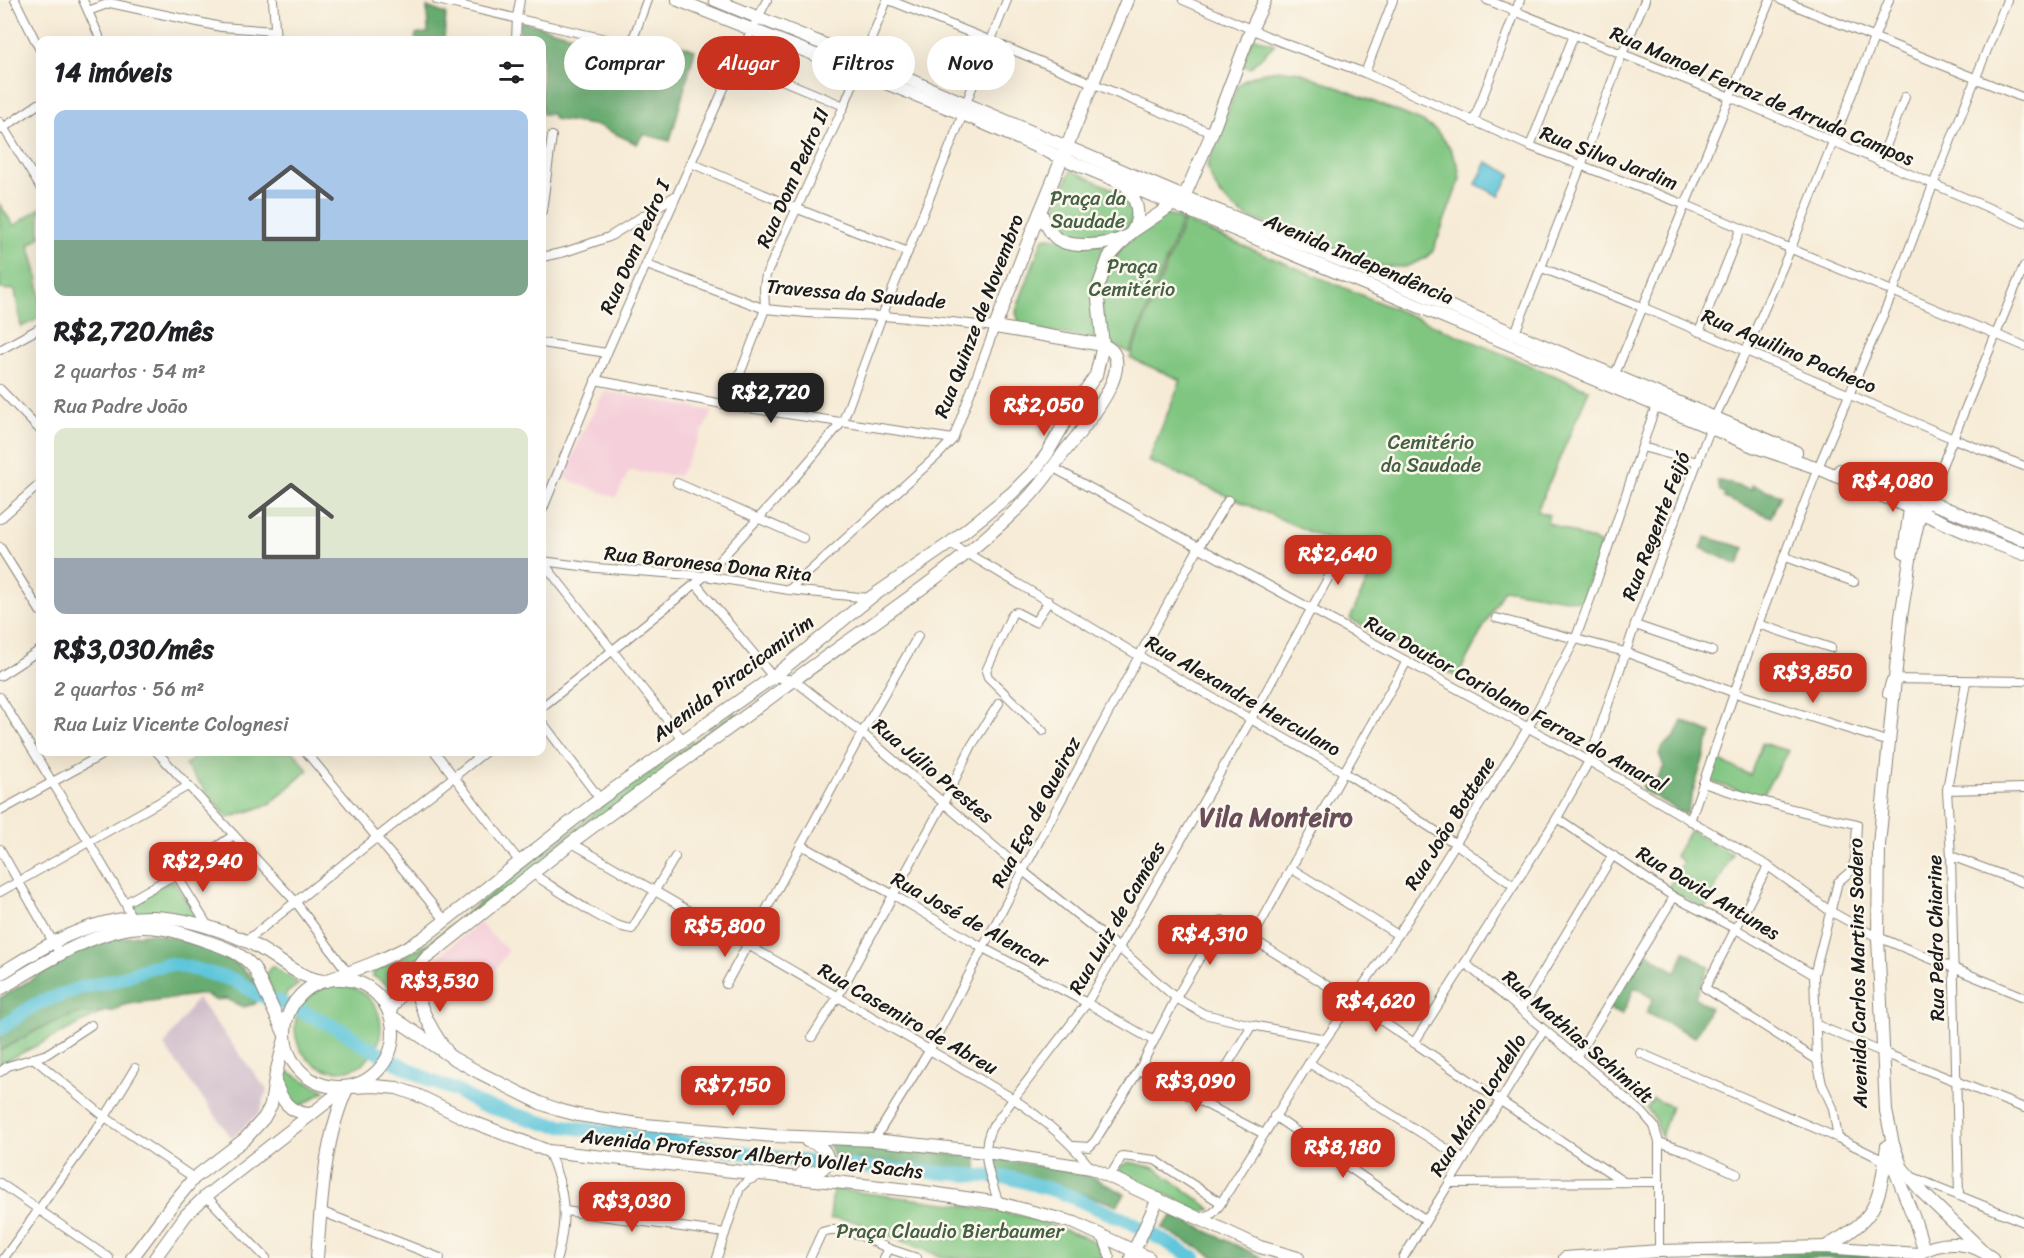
<!DOCTYPE html>
<html lang="pt">
<meta charset="utf-8">
<style>
body{margin:0;font-family:Sriracha,sans-serif;background:#f2f2f2;color:#202124;height:100vh;display:flex;flex-direction:column;font-size:22px;white-space:nowrap}
*{box-sizing:border-box;margin:0}
p{font-size:20px;color:#757577}
.icon{flex:none;width:33px;height:33px;fill:none;stroke:currentColor;stroke-width:2;stroke-linecap:round;stroke-linejoin:round}
.map{position:relative;flex:1;overflow:hidden}
.panel{position:absolute;left:36px;top:36px;width:510px;height:720px;display:flex;flex-direction:column;background:#fff;border-radius:12px;box-shadow:0 6px 24px #0002}
.panel>*{flex:none}
.guide{position:absolute;left:564px;top:36px;width:570px;height:54px;display:flex;gap:12px}
.price{position:absolute;translate:-50% -51px;padding:0 14px;border-radius:12px;background:#c8321e;color:#fff;font-size:20px;line-height:39px;filter:drop-shadow(0 2px 3px #0008)}
.price::after{content:'';position:absolute;left:50%;top:36px;width:18px;height:14px;margin-left:-9px;background:inherit;clip-path:polygon(0 0,100% 0,50% 100%)}
.price.selected{background:#222;color:#fff}
ul{padding:0;list-style:none}
li{display:grid;align-content:center;gap:12px;height:318px;padding:0 18px}
li span{display:grid;place-items:center;height:186px;border-radius:12px;color:#555}
li>.icon{margin-inline-start:auto}
span .icon{width:108px;height:108px;fill:#fffc;stroke-width:1}
li b{font-size:26px}
h2{display:flex;justify-content:space-between;align-items:center;height:72px;padding:0 18px;font-size:26px}
.chip{padding:0 21px;border-radius:27px;background:#fff;box-shadow:0 6px 24px #0002;font-size:21px;line-height:54px}
.chip.selected{background:#c8321e;color:#fff}
.map>svg:first-child{display:block}
</style>
<div class="map">
<svg width="2024" height="1258" viewBox="0 0 2024 1258">
<rect width="100%" height="100%" fill="#fbf7ec"/>
<filter id="ink" filterUnits="userSpaceOnUse"><feTurbulence type="fractalNoise" baseFrequency=".0167" numOctaves="2"/><feDisplacementMap in="SourceGraphic" scale="12" xChannelSelector="R" yChannelSelector="G"/><feConvolveMatrix kernelMatrix="1 2 1 2 8 2 1 2 1" color-interpolation-filters="sRGB"/></filter>
<filter id="wash" filterUnits="userSpaceOnUse"><feTurbulence type="fractalNoise" baseFrequency=".008" numOctaves="4" result="noise"/><feDisplacementMap in="SourceGraphic" scale="24" xChannelSelector="R" yChannelSelector="G"/><feGaussianBlur stdDeviation="1.35" result="paint"/><feColorMatrix in="noise" values="0 0 0 0 0 0 0 0 0 0 0 0 0 0 0 0 0 1.4 0 .05"/><feComposite in="paint" operator="in"/></filter>
<g filter="url(#wash)">
<rect width="100%" height="100%" fill="#f6ebd6"/>
<g fill="#f5cfda">
<polygon points="605,391 713,411 679,476 629,471 616,498 564,478 582,433"/>
<polygon points="479,923 508,951 480,993 458,978 437,958"/>
</g>
<polygon fill="#d1bdcb" points="197,998 267,1090 260,1112 232,1138 164,1046"/>
<g fill="#80c681" stroke="#4e714e" stroke-width="1.5">
<polygon points="1253,37 1275,44 1250,68 1241,65"/>
<path d="M1284 70 1300 72 1421 121 1436 130 1449 146 1458 166 1460 179 1433 251 1424 259 1405 267 1376 266 1247 217C1227 205 1212 187 1207 165L1238 85C1252 74 1266 71 1284 70Z"/>
<path d="M1071 170 1126 195 1133 214 1130 226C1112 237 1057 254 1054 219 1053 206 1066 183 1071 170Z"/>
<path d="M0 205 14 226 40 208V237L29 245C38 272 41 290 40 318L21 327 15 290 0 289Z"/>
<path d="M1166 214 1182 220 1130 353 1105 341C1102 307 1096 275 1121 248 1133 235 1152 224 1166 214Z"/>
<polygon points="1184,221 1589,390 1537,511 1549,515 1547,522 1601,544 1587,585 1584,602 1504,589 1457,677 1350,619 1376,561 1148,461 1181,380 1130,358"/>
<polygon points="1049,237 1108,246 1109,249 1103,257 1097,334 1095,339 1026,328 1020,325 1016,313 1018,305 1043,238"/>
<path d="M735 712 738 717 426 951C413 963 405 974 397 990H390L386 984 373 976V972L426 945 604 805Z"/>
<polygon points="1762,743 1788,751 1761,798 1709,781 1716,759 1750,775"/>
<polygon points="201,752 294,752 308,770 270,804 228,818 185,765"/>
<polygon points="1690,830 1732,854 1705,909 1668,888 1683,862 1675,856"/>
<polygon points="172,879 198,918 134,914 131,905"/>
<polygon points="272,966 299,984 287,993 283,1001 275,997 265,975"/>
<circle cx="338" cy="1028" r="43"/>
<polygon points="219,989 123,1002 0,1064 0,1035 52,1010"/>
<path d="M281 1068 325 1091 299 1107C283 1096 281 1087 281 1068Z"/>
<polygon points="1653,1099 1671,1106 1661,1137 1655,1119 1647,1109"/>
<polygon points="1129,1162 1155,1168 1211,1209 1200,1212 1119,1171 1121,1166"/>
<polygon points="833,1189 955,1204 1027,1217 1087,1238 1096,1243 1103,1258 945,1258 850,1220 830,1219"/>
</g>
<g fill="#68ab6f" stroke="#426446" stroke-width="1.5">
<polygon points="427,7 446,14 444,40 415,40 416,34 428,33"/>
<polygon points="520,21 617,47 635,45 669,54 678,44 695,50 670,141 643,134 637,144 599,126 554,119 552,114 542,114 542,40 519,40"/>
<polygon points="1717,480 1752,490 1752,485 1781,495 1771,517 1724,498 1725,493 1720,491"/>
<polygon points="1706,537 1745,548 1738,565 1701,548"/>
<polygon points="1682,721 1711,733 1686,815 1643,790 1642,786 1658,778 1664,766 1659,754 1663,746 1674,737"/>
<path d="M150 933C185 939 249 956 261 994L255 1004 243 1007 226 999 215 1000 205 994 135 1003 124 1005 114 1011 75 1014 39 1029 0 1051V998L77 952 113 939Z"/>
<polygon points="1644,950 1676,973 1684,951 1709,967 1695,997 1710,1008 1695,1037 1646,1013 1653,999 1635,987 1622,1015 1608,1009"/>
<polygon points="829,1142 977,1157 977,1170 834,1157"/>
<polygon points="992,1158 1066,1170 1095,1178 1125,1194 1117,1205 1020,1174 994,1172"/>
<polygon points="1173,1215 1263,1258 1216,1258 1162,1228"/>
<polygon points="1825,1250 1891,1258 1598,1258"/>
</g>
<polygon fill="#5ec6db" stroke="#3d717c" stroke-width="1.5" points="1487,162 1511,174 1499,196 1476,184"/>
<g fill="none" stroke-linecap="round" stroke-linejoin="round">
<polyline stroke="#5ec6db" stroke-width="14" points="0,1029 34,1005 80,988 118,979 150,967 172,964 186,967 234,980 259,995 298,1009 345,1032 362,1044 431,1081 455,1090 481,1105 493,1108 544,1123 821,1164 1011,1178 1060,1192 1132,1223 1195,1258"/>
</g>
</g>
<g filter="url(#ink)">
<g fill="none" stroke-linecap="round" stroke-linejoin="round">
<defs>
<g id="minor">
<polyline points="15,0 40,50"/>
<polyline points="83,0 99,36 99,40"/>
<polyline points="273,0 276,40"/>
<polyline points="437,0 623,43 633,39 647,0"/>
<polyline points="889,0 991,41 1212,133"/>
<polyline points="1183,0 1281,42 1365,73 1530,146 1686,205 2024,346"/>
<polyline points="1487,0 1730,97 2024,223"/>
<polyline points="1781,0 2024,98"/>
<polyline points="88,11 110,3 221,27 275,31"/>
<polyline points="516,40 517,17 520,0"/>
<polyline points="736,61 844,106"/>
<polyline points="1365,73 1393,0"/>
<polyline points="966,103 1007,0"/>
<polyline points="0,122 40,187"/>
<polyline points="1473,122 1520,0"/>
<polyline points="0,130 40,103"/>
<polyline points="1530,146 1574,35"/>
<polyline points="1880,162 1905,97"/>
<polyline points="691,163 798,209 908,252"/>
<polyline points="542,211 552,136"/>
<polyline points="542,257 565,252 609,237 675,196"/>
<polyline points="647,265 765,309 807,313 882,316 934,320 995,327 953,439 939,454 789,590"/>
<polyline points="1542,268 1642,307 1954,439 2024,466"/>
<polyline points="1699,332 1741,228"/>
<polyline points="1515,333 1581,166 1622,54 1645,0"/>
<polyline points="542,343 607,353"/>
<polyline points="0,350 40,328"/>
<polyline points="1613,379 1770,0"/>
<polyline points="595,380 728,405 953,439"/>
<polyline points="0,389 40,430"/>
<polyline points="728,405 765,309 764,287 766,275 844,106 887,0"/>
<polyline points="1642,447 1698,462"/>
<polyline points="1820,463 1893,292 1933,185 2007,0"/>
<polyline points="1052,467 1589,761 1768,866 1830,911 1873,935 2024,997"/>
<polyline points="677,483 803,538"/>
<polyline points="1927,502 2024,266"/>
<polyline points="542,511 607,353 736,61 767,0"/>
<polyline points="0,519 40,484"/>
<polyline points="950,543 1139,656 1344,772 1456,844 1514,886"/>
<polyline points="0,547 40,611"/>
<polyline points="1785,557 1854,582"/>
<polyline points="542,561 596,568 705,576 789,590 870,598"/>
<polyline points="542,561 683,740"/>
<polyline points="696,584 773,677 794,680 862,733 1023,871 1120,949 1176,998 1204,1014 1252,1025 1325,1039"/>
<polyline points="1496,618 1625,652 1735,693 1883,740"/>
<polyline points="1758,624 1831,648"/>
<polyline points="1635,625 1712,651"/>
<polyline points="0,676 40,650"/>
<polyline points="1887,694 1890,682 1893,679 2024,681"/>
<polyline points="0,697 89,842 125,903 133,921"/>
<polyline points="542,707 705,576 780,495 843,421 882,316 963,114"/>
<polyline points="542,722 600,799"/>
<polyline points="1043,731 988,677 986,671 1012,614 1016,612 1035,622 1049,601"/>
<polyline points="157,752 295,901 354,981"/>
<polyline points="306,752 445,920"/>
<polyline points="435,752 519,861"/>
<path d="M1703 783C1754 800 1804 813 1857 824L1855 859 1851 871 1838 882 1814 975 1817 1060 1822 1084 1833 1108 1838 1138"/>
<polyline points="1947,790 2024,788"/>
<polyline points="0,811 107,752"/>
<polyline points="1557,818 1674,897 1736,929 1814,975"/>
<polyline points="1690,821 1758,624 1818,468"/>
<path d="M572 843 1014 1099C1043 1119 1069 1140 1091 1168"/>
<polyline points="801,845 892,894 983,948 1087,1003 1154,1041"/>
<polyline points="0,849 60,954"/>
<polyline points="1951,856 2024,883"/>
<polyline points="1768,866 1705,988 1817,1060"/>
<polyline points="1292,869 1398,935"/>
<polyline points="176,874 208,926"/>
<path d="M533 874C557 889 607 927 632 929L675 857"/>
<polyline points="0,892 188,786"/>
<polyline points="125,903 176,874 234,835"/>
<polyline points="1252,939 1344,772 1407,661"/>
<polyline points="246,941 485,752"/>
<polyline points="1465,963 1642,1112 1654,1126 1659,1142 1659,1251"/>
<polyline points="726,984 862,733 918,636"/>
<polyline points="1521,1009 1613,855"/>
<polyline points="1817,1025 1877,1050"/>
<polyline points="812,1037 837,998 944,802 972,745 999,703"/>
<polyline points="1414,1043 1557,818 1589,761 1635,625 1714,419 1746,351 1791,248 1889,0"/>
<polyline points="1640,1053 1838,1138 1889,1163"/>
<polyline points="1884,1053 2024,1108"/>
<polyline points="1577,1056 1674,897"/>
<polyline points="33,1058 105,1117 194,1178"/>
<polyline points="1309,1063 1463,1159"/>
<polyline points="1139,1070 1264,1134"/>
<polyline points="0,1072 8,1066 47,1054 91,1025"/>
<polyline points="1204,1103 1252,1025"/>
<polyline points="1274,1116 1426,1220"/>
<polyline points="874,1140 929,1051 1023,871 1139,656 1199,547 1228,500"/>
<polyline points="1659,1142 1688,1152 1737,1174"/>
<polyline points="1074,1146 1089,1147 1095,1141 1139,1070 1176,998 1222,920 1352,1001 1499,1100 1624,1182"/>
<path d="M548 1151C566 1191 568 1216 557 1258"/>
<polyline points="1110,1176 1122,1156 1155,1160 1221,1203"/>
<polyline points="1910,1176 2024,1222"/>
<polyline points="0,1183 109,1258"/>
<polyline points="1449,1183 1659,1182"/>
<polyline points="206,1196 266,1258"/>
<polyline points="1959,1196 1951,856 1947,790 1966,682"/>
<path d="M999 1203C990 1178 979 1152 992 1127L1087 1003 1251 719 1343 551"/>
<polyline points="320,1211 440,1258"/>
<polyline points="565,1211 725,1233"/>
<polyline points="1201,1218 1213,1213 1219,1206 1309,1063 1398,935 1528,728 1575,640 1595,586 1656,405"/>
<polyline points="1102,1236 1110,1258"/>
<polyline points="4,1258 105,1117 135,1068"/>
<polyline points="717,1258 740,1188 747,1181 761,1175"/>
<path d="M810 1258 822 1232C847 1224 867 1240 890 1249 899 1252 908 1255 917 1258"/>
<polyline points="884,1258 889,1249"/>
<polyline points="1403,1258 1544,1030"/>
</g>
<g id="secondary">
<polyline points="678,0 963,114 1062,158 1711,428 1753,446 1818,468 1975,536 2024,554"/>
<polyline points="715,0 875,65 1184,197 1354,266 1796,452"/>
<path d="M1124 183C1136 199 1143 213 1132 232"/>
<path d="M1040 212C1045 220 1048 231 1055 237 1069 250 1109 245 1125 237"/>
<polyline points="1840,470 1945,508 2024,540"/>
<polyline points="1923,509 1920,513 1911,553 1901,617 1879,845 1878,938 1886,1111 1893,1144 1902,1168 1924,1194 1983,1251"/>
<polyline points="1904,552 1910,509"/>
<path d="M0 974C18 963 36 951 56 941 124 907 178 911 246 941 272 952 294 977 323 981"/>
<path d="M412 976C418 1003 429 1028 446 1050"/>
<circle cx="339" cy="1033" r="54"/>
<path d="M325 981C359 969 392 957 423 938L600 799 773 677 870 598 950 543 1012 493 1035 470 1047 454 1073 408 1096 375 1103 345 1097 290 1109 257 1132 232 1184 197 1212 133 1251 30 1265 0"/>
<path d="M0 989C39 966 97 928 143 927 165 927 186 934 206 941 224 947 242 953 254 968L285 1035"/>
<path d="M389 1012 416 970 426 958C475 920 522 881 571 843 641 790 713 741 782 689 862 629 956 571 1026 500 1041 485 1052 468 1065 451 1079 433 1144 361 1103 345L995 327 1033 229 1127 0"/>
<polyline points="391,1016 453,1058 480,1073 540,1103 559,1110 578,1115 645,1125 774,1136 874,1140 986,1152 1091,1168 1260,1247 1298,1258"/>
<path d="M275 1082C282 1100 288 1112 309 1114"/>
<polyline points="351,1087 374,1086 397,1088 417,1095 473,1122 548,1151 918,1191 999,1203 1075,1223 1149,1258"/>
<polyline points="1892,1163 1915,1221 1924,1250"/>
<path d="M802 1173C838 1174 832 1146 807 1141"/>
<path d="M1825 1247C1878 1218 1879 1204 1887 1146"/>
<path d="M1918 1254C1942 1239 1971 1241 1992 1258"/>
<polyline points="1131,1257 1158,1199"/>
<polyline points="132,1258 171,1206 194,1178 245,1139 264,1118 271,1105 276,1073 285,1039"/>
<polyline points="155,1258 186,1215 206,1196 345,1088"/>
<path d="M317 1258C321 1203 324 1137 348 1087"/>
<polyline points="1565,1258 1659,1251 1825,1247 1918,1254"/>
</g>
</defs>
<use href="#minor" stroke="#898479" stroke-width="10"/>
<use href="#secondary" stroke="#898479" stroke-width="14"/>
<use href="#minor" stroke="#fff" stroke-width="8"/>
<use href="#secondary" stroke="#fff" stroke-width="12"/>
</g>
</g>
<g text-anchor="middle" dominant-baseline="central" stroke-width="5" stroke-linejoin="round" paint-order="stroke">
<g font-size="20" fill="#1c1c1c" stroke="#fbf7ec">
<text transform="translate(1762 96) rotate(23)">Rua Manoel Ferraz de Arruda Campos</text>
<text transform="translate(1609 158) rotate(21)">Rua Silva Jardim</text>
<text transform="translate(793 178) rotate(-66)">Rua Dom Pedro II</text>
<text transform="translate(635 247) rotate(-66)">Rua Dom Pedro I</text>
<text transform="translate(1359 259) rotate(23)">Avenida Independência</text>
<text transform="translate(856 294) rotate(5)">Travessa da Saudade</text>
<text transform="translate(979 316) rotate(-69)">Rua Quinze de Novembro</text>
<text transform="translate(1789 351) rotate(23)">Rua Aquilino Pacheco</text>
<text transform="translate(1656 526) rotate(-69)">Rua Regente Feijó</text>
<text transform="translate(708 564) rotate(6)">Rua Baronesa Dona Rita</text>
<text transform="translate(733 678) rotate(-37)">Avenida Piracicamirim</text>
<text transform="translate(1243 696) rotate(30)">Rua Alexandre Herculano</text>
<text transform="translate(1516 704) rotate(29)">Rua Doutor Coriolano Ferraz do Amaral</text>
<text transform="translate(933 771) rotate(40)">Rua Júlio Prestes</text>
<text transform="translate(1036 812) rotate(-62)">Rua Eça de Queiroz</text>
<text transform="translate(1450 823) rotate(-58)">Rua João Bottene</text>
<text transform="translate(1708 893) rotate(31)">Rua David Antunes</text>
<text transform="translate(1117 918) rotate(-60)">Rua Luiz de Camões</text>
<text transform="translate(970 920) rotate(29)">Rua José de Alencar</text>
<text transform="translate(1936 938) rotate(-91)">Rua Pedro Chiarine</text>
<text transform="translate(1858 973) rotate(-91)">Avenida Carlos Martins Sodero</text>
<text transform="translate(908 1019) rotate(30)">Rua Casemiro de Abreu</text>
<text transform="translate(1578 1037) rotate(41)">Rua Mathias Schimidt</text>
<text transform="translate(1478 1105) rotate(-58)">Rua Mário Lordello</text>
<text transform="translate(752 1154) rotate(6)">Avenida Professor Alberto Vollet Sachs</text>
</g>
<g font-size="20" fill="#446044" stroke="#fbf7ec">
<text x="1088" y="198">Praça da<tspan x="1088" dy="23">Saudade</tspan></text>
<text x="1132" y="266">Praça<tspan x="1132" dy="23">Cemitério</tspan></text>
<text x="1431" y="442">Cemitério<tspan x="1431" dy="23">da Saudade</tspan></text>
<text x="950" y="1231">Praça Claudio Bierbaumer</text>
</g>
<g font-size="26" font-weight="bold" fill="#694d59" stroke="#fbf7ec">
<text x="1276" y="817">Vila Monteiro</text>
</g>
</g>
</svg>
<b class="price selected" style="left:771px;top:424px">R$2,720</b>
<b class="price" style="left:1044px;top:437px">R$2,050</b>
<b class="price" style="left:1893px;top:513px">R$4,080</b>
<b class="price" style="left:1338px;top:586px">R$2,640</b>
<b class="price" style="left:1813px;top:704px">R$3,850</b>
<b class="price" style="left:203px;top:893px">R$2,940</b>
<b class="price" style="left:725px;top:958px">R$5,800</b>
<b class="price" style="left:1210px;top:966px">R$4,310</b>
<b class="price" style="left:440px;top:1013px">R$3,530</b>
<b class="price" style="left:1376px;top:1033px">R$4,620</b>
<b class="price" style="left:1196px;top:1113px">R$3,090</b>
<b class="price" style="left:733px;top:1117px">R$7,150</b>
<b class="price" style="left:1343px;top:1179px">R$8,180</b>
<b class="price" style="left:632px;top:1233px">R$3,030</b>
<div class="guide">
<a class="chip">Comprar</a>
<a class="chip selected">Alugar</a>
<a class="chip">Filtros</a>
<a class="chip">Novo</a>
</div>
<section class="panel">
<h2>14 imóveis<svg class="icon" aria-label="filters" viewBox="0 0 24 24"><path d="M4 7h16M4 17h16"/><circle cx="9" cy="7" r="2"/><circle cx="15" cy="17" r="2"/></svg></h2>
<ul>
<li><span style="background:linear-gradient(#a9c7e8 70%,#7fa58c 0)"><svg class="icon" aria-label="home" viewBox="0 0 24 24"><path d="M3 11l9-7 9 7M6 9v11h12V9"/></svg></span><div><b>R$2,720/mês</b><p>2 quartos · 54 m²</p><p>Rua Padre João</p></div></li>
<li><span style="background:linear-gradient(#dfe7d0 70%,#9aa5b1 0)"><svg class="icon" aria-label="home" viewBox="0 0 24 24"><path d="M3 11l9-7 9 7M6 9v11h12V9"/></svg></span><div><b>R$3,030/mês</b><p>2 quartos · 56 m²</p><p>Rua Luiz Vicente Colognesi</p></div></li>
</ul>
</section>
</div>
